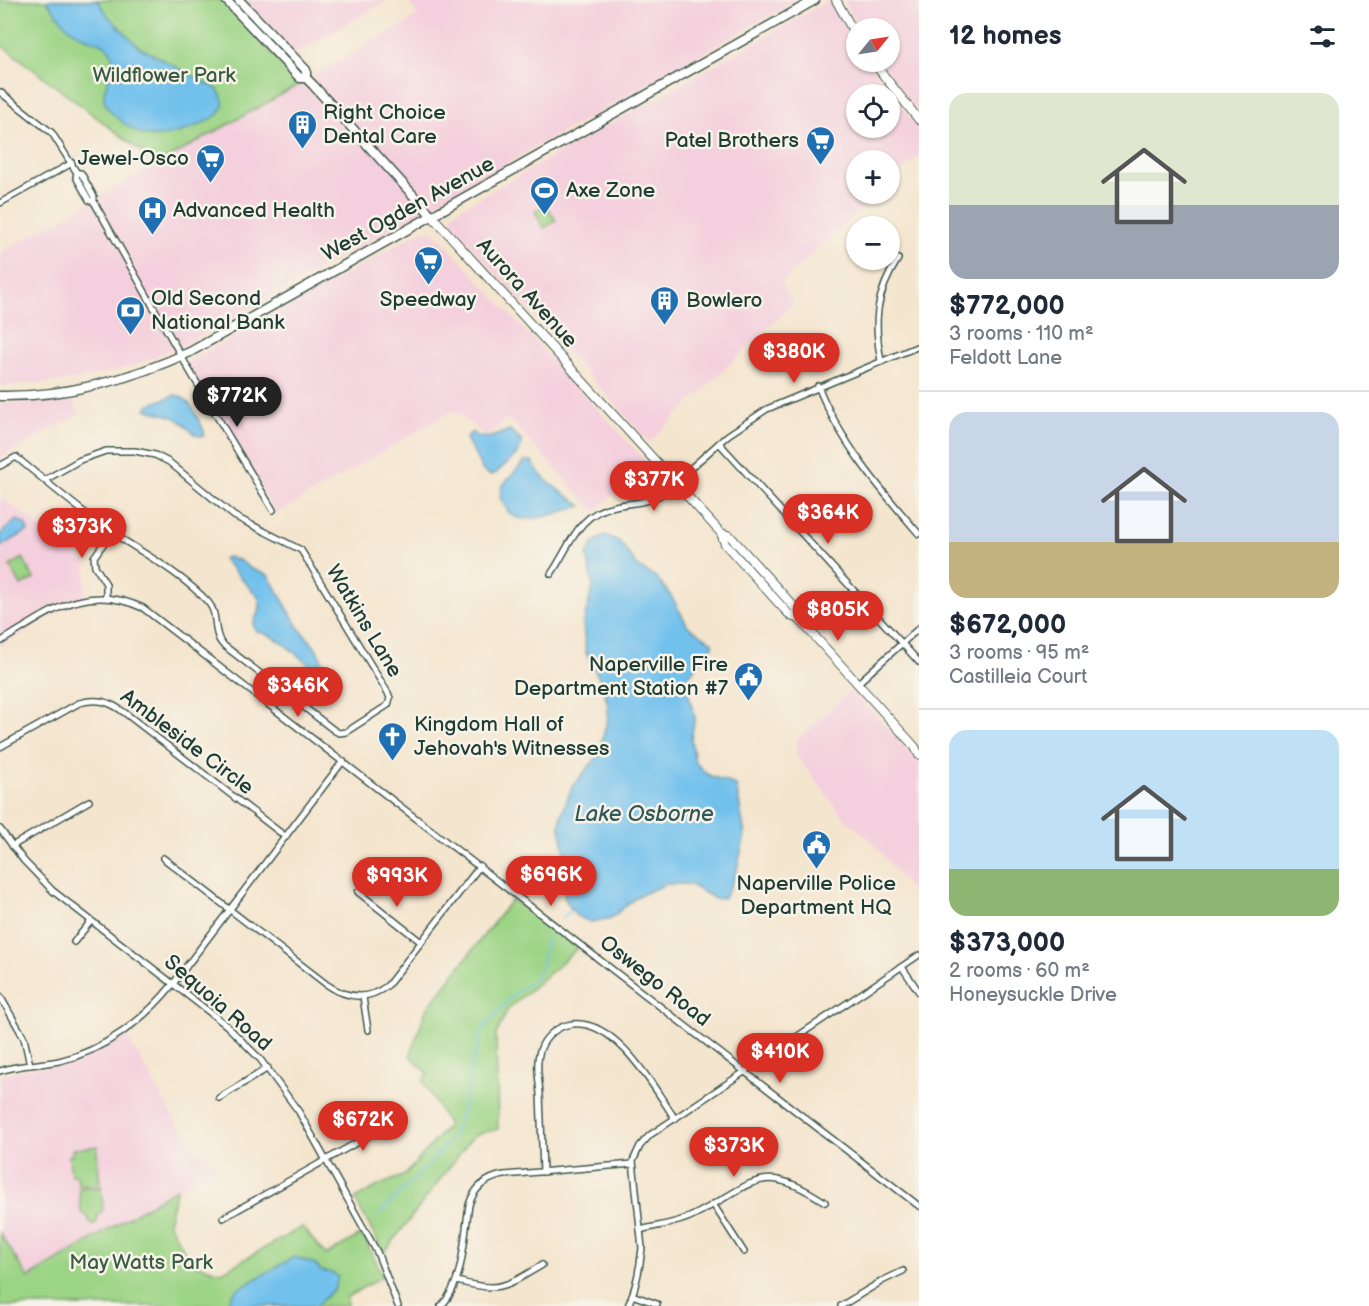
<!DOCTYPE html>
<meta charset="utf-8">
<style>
body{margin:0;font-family:"Balsamiq Sans",sans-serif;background:#f6f6f7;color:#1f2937;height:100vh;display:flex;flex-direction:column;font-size:22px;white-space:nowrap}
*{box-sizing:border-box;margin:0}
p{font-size:20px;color:#747a83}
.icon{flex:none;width:33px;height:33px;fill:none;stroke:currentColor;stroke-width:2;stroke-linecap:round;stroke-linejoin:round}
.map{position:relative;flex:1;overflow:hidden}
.sheet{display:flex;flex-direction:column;background:#fff;width:450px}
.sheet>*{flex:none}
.needle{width:39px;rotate:60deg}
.controls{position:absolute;left:846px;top:18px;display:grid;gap:12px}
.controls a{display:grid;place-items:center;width:54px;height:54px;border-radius:50%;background:#fff;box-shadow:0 2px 4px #0004;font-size:30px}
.price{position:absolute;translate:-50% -51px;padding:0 14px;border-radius:21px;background:#d93025;color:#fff;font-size:20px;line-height:39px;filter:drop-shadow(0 2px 3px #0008)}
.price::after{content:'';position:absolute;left:50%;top:36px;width:18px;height:14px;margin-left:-9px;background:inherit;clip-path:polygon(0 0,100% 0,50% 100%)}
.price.current{background:#222;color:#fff}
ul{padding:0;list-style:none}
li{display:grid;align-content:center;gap:12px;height:318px;padding:0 30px}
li+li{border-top:2px solid #e0e1e3}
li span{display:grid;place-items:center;height:186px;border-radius:18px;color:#555}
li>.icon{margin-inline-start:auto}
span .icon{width:108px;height:108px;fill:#fffc;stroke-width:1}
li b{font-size:26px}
h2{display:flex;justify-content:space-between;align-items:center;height:72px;padding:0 30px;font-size:26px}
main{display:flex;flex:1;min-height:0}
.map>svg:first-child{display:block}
</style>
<main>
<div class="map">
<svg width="919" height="1306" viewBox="0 0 919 1306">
<rect width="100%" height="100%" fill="#f7f3e8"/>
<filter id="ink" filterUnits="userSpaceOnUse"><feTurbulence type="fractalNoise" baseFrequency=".0167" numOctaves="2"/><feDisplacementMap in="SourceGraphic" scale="12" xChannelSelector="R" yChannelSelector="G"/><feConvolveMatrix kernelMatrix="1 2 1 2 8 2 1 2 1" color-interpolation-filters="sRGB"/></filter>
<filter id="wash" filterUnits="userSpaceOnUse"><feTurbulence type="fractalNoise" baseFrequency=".008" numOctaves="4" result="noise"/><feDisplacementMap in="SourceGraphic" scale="24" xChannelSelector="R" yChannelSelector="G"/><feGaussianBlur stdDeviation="1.35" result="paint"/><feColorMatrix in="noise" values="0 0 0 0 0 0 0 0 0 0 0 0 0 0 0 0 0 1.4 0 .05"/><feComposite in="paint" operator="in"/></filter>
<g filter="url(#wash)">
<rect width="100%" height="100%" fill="#f4e5ce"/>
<g fill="#f4cfdd" fill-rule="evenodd">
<polygon points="244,0 389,0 294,54"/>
<polygon points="409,0 798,0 193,340 134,366 69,381 0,386 0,253 418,16"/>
<path d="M830 0 856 44V62H868L891 95 919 126V155L890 182V160H856V194H877L782 282 793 304 649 442 454 227 452 222V215L456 211ZM856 94H890V128H856Z"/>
<polygon points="843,0 919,0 919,114 879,62 890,62 890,28 858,28"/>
<polygon points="426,230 435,233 648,464 595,512 508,418 486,436 454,410 276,514 185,364 420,232"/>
<polygon points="70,398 81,413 0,458 0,403 24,403"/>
<polygon points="0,496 87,563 84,603 66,608 0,646"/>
<polygon points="852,689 919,762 919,901 872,841 846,820 797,756 796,741"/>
<polygon points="126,1035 177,1123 196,1148 219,1165 27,1278 0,1233 0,1076 12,1071 66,1064 96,1053"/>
</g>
<g fill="#9cd485" stroke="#5e885c" stroke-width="1.5">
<polygon points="0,0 223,0 300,84 158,164 0,44"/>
<polygon points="546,204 556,221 544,228 535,211"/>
<polygon points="727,541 738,550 793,612 783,603"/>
<polygon points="23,558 34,579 21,586 10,566"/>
<polygon points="512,899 578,948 508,1009 496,1035 498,1129 474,1135 384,1253 355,1199 380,1185 405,1175 447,1127 447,1123 423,1081 428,1073 410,1056 426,1010"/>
<polygon points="98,1146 97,1152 100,1183 78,1185 77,1175 71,1175 69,1155 73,1155 72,1149"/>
<polygon points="101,1186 103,1210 97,1217 97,1223 93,1225 89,1222 89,1218 81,1212 79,1188"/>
<polygon points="177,1188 168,1222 191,1263 222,1272 302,1227 326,1255 362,1234 383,1276 347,1297 347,1306 0,1306 0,1233 28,1278"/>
</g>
<g fill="#72c1ed" stroke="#487f90" stroke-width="1.5">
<path d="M46 0H97L110 18 139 47 217 89C233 110 216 117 199 125 182 132 164 139 145 135 135 133 122 122 114 115 90 94 117 78 112 55 109 42 91 41 82 36 65 29 57 13 46 0Z"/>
<path d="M175 395C191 397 197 418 204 431V436C192 437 188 426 179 420 168 413 157 414 146 409L148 405Z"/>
<path d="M510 430 522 442 518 453 495 474 490 475 483 471 466 438 472 432C484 443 496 435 510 430Z"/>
<path d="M525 461H532C541 482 564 492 582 506 567 510 526 525 513 516 507 512 503 503 500 497L502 486Z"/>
<polygon points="17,520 25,524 28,531 0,547 0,534"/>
<path d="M605 535 619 541 638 567 656 577 671 596 688 626 712 642 713 645C705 660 692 667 685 682L695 717 691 739 695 762 708 775 736 785 745 835 735 877 724 898 715 899 689 884H666L638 896 611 918 591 922 576 916 565 899 564 893 567 862 560 828 561 816 572 787 598 756 608 717V705L602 684 586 653 583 625 593 586 587 555 594 542Z"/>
<polygon points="227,557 239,560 251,569 268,575 299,628 316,648 326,669 333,677 333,680 327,679 284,644 271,636 256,631 253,624 260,609 259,598 223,559"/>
<polygon points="294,1257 315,1264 321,1271 333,1273 338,1277 335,1288 316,1306 229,1306 230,1299 236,1290"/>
</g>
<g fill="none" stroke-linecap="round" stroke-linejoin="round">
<g stroke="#72c1ed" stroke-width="1.5">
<polyline points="563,917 571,910"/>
<polyline points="378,1215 430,1163 452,1137 460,1117 467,1094 469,1071 476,1054 483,1028 514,994 535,978 542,965 548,936"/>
</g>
</g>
</g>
<g filter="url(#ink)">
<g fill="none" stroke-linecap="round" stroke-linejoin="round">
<defs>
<g id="street">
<polyline points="0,92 52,133 77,173 76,177 89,200 94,202 188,368 273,510"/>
<polyline points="77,173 81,173 94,197 94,202"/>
<polyline points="0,203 72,163"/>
<path d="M881 361C873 320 876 294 898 259"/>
<path d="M818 386C840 442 880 489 919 534"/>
<polyline points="719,443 919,662"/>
<path d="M0 466 16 457C48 483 80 511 114 534 146 555 182 574 208 602 219 614 212 632 222 644L335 731 339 733 346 732 388 705 390 698 388 693 301 550 234 516 169 462 155 455 135 451H106L80 460 45 480"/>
<path d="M551 574C570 547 577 513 615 506 633 502 648 504 663 493L728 435 767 409 919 346"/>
<polyline points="106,597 106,584 95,566 94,557 112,532"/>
<path d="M0 642C49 613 85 581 143 608L919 1206"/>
<polyline points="858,683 919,628"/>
<path d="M0 747 79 703C98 698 109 701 125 713L286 837"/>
<polyline points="0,829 24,861 53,891 226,1025 260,1059 299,1112 377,1252 398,1306"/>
<polyline points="12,846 89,801"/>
<path d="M163 858 326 984C346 998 367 1002 388 985L480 866"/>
<polyline points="358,892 421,942"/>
<polyline points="74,942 91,921"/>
<polyline points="902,967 919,992"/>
<polyline points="0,996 24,1038 30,1065"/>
<polyline points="363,997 368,1030"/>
<path d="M0 1071C19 1064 40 1065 59 1061 104 1051 145 1019 173 984L343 761"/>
<polyline points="219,1098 268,1068"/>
<path d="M543 1172C542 1146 541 1120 540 1094 539 1079 535 1062 541 1048 545 1037 556 1028 567 1025 613 1013 654 1087 675 1119"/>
<polyline points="713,1204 744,1252"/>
<polyline points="223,1218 388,1125"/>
<path d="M640 1230C658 1225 677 1224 694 1215 753 1186 759 1158 825 1202"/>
<path d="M457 1281C500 1293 505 1287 542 1265"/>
<polyline points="632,1295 657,1304"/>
<path d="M441 1306C464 1284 464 1236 469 1205 474 1188 486 1178 504 1175L633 1164"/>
<path d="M628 1306C636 1288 640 1268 642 1248L633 1161 640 1146 650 1135 919 955"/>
<polyline points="841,1306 882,1281 903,1271"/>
</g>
<g id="secondary">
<polyline points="836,0 856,36"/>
<polyline points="873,62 919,120"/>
<polyline points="432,216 721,533 725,544 784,609 791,616 799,619 915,747 919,755"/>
<polyline points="721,533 730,536 796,609 799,619"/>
</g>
<g id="primary">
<polyline points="226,0 300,78 306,78 313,85 432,216"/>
<polyline points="239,0 306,70 306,78"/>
<path d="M0 396C66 397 131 379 190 352L815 0"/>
</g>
</defs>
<use href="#street" stroke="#3f564b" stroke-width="8"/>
<use href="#secondary" stroke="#3f564b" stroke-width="10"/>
<use href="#primary" stroke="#3f564b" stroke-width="11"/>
<use href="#street" stroke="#fff" stroke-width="5"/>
<use href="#secondary" stroke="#fff" stroke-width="8"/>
<use href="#primary" stroke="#fff" stroke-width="8"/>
</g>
</g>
<defs>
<symbol id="building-pin" viewBox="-11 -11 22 30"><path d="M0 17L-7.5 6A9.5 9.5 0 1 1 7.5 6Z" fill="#1f6fb2" stroke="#f7f3e8"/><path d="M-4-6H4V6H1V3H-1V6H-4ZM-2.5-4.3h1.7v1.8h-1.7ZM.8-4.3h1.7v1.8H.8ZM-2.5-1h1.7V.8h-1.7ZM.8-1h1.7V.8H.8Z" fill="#fff"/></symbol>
<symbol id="supermarket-pin" viewBox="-11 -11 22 30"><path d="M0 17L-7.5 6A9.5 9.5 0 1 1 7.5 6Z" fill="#1f6fb2" stroke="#f7f3e8"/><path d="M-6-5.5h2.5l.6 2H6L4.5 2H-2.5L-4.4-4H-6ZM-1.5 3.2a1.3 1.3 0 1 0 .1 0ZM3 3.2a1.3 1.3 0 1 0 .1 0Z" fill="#fff"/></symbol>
<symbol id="stadium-pin" viewBox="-11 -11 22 30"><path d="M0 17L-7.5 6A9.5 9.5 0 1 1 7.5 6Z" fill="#1f6fb2" stroke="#f7f3e8"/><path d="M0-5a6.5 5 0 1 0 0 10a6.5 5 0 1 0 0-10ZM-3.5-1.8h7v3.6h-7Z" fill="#fff"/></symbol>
<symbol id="hospital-pin" viewBox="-11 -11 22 30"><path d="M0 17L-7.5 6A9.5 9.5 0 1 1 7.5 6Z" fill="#1f6fb2" stroke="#f7f3e8"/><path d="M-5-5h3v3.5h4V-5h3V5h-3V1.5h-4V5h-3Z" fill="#fff"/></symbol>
<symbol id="bank-pin" viewBox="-11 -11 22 30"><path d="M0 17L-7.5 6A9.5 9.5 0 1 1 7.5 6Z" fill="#1f6fb2" stroke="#f7f3e8"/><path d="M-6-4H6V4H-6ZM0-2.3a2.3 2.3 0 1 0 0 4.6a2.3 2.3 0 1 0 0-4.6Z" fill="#fff"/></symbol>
<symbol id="civic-pin" viewBox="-11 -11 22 30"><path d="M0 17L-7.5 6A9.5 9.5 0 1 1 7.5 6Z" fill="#1f6fb2" stroke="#f7f3e8"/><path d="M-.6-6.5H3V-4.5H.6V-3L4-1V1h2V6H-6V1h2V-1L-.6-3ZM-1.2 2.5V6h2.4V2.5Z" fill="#fff"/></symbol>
<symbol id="church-pin" viewBox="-11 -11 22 30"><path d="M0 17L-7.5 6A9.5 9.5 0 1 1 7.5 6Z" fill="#1f6fb2" stroke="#f7f3e8"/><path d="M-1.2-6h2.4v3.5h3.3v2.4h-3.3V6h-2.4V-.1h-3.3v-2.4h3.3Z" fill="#fff"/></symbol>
</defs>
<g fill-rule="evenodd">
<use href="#building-pin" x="286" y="108" width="33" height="45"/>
<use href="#supermarket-pin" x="804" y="124" width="33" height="45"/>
<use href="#supermarket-pin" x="194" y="142" width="33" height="45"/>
<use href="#stadium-pin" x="528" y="174" width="33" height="45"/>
<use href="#hospital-pin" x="136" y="194" width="33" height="45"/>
<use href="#supermarket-pin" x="412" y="244" width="33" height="45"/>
<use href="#building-pin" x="648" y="284" width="33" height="45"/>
<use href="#bank-pin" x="114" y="294" width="33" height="45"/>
<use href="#civic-pin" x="732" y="660" width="33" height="45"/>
<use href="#church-pin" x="376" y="720" width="33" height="45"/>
<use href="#civic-pin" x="800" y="828" width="33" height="45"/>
</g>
<g text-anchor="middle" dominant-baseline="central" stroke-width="5" stroke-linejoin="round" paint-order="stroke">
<g font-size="21" fill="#385b44" stroke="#f7f3e8">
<text x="164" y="75">Wildflower Park</text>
<text x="141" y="1262">May Watts Park</text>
</g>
<g font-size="21" fill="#1f3d34" stroke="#f7f3e8" text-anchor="start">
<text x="323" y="112">Right Choice<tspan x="323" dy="24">Dental Care</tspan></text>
<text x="799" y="140" text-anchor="end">Patel Brothers</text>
<text x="189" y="158" text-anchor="end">Jewel-Osco</text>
<text x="566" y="190">Axe Zone</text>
<text x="173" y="210">Advanced Health</text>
<text x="151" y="298">Old Second<tspan x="151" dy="24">National Bank</tspan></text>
<text x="428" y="299" text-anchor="middle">Speedway</text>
<text x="686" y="300">Bowlero</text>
<text x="728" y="664" text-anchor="end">Naperville Fire<tspan x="728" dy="24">Department Station #7</tspan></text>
<text x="414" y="724">Kingdom Hall of<tspan x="414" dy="24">Jehovah's Witnesses</tspan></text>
<text x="816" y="883" text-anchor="middle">Naperville Police<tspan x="816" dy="24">Department HQ</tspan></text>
</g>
<g font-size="21" fill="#1f3d34" stroke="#f7f3e8">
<text transform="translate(408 209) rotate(-29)">West Ogden Avenue</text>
<text transform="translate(527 293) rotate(48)">Aurora Avenue</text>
<text transform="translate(364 621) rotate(59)">Watkins Lane</text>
<text transform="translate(187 742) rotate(37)">Ambleside Circle</text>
<text transform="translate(655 981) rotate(38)">Oswego Road</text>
<text transform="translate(218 1003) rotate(41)">Sequoia Road</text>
</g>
<g font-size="22" font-style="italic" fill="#305759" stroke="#f7f3e8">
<text x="644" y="814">Lake Osborne</text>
</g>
</g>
</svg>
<div class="controls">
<a><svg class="needle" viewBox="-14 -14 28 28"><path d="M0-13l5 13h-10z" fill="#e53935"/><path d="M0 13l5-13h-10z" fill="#747a83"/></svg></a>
<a><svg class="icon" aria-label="locate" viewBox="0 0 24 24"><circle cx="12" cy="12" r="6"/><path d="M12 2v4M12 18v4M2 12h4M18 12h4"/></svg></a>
<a>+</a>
<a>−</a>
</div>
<b class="price" style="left:794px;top:384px">$380K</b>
<b class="price current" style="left:237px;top:428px">$772K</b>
<b class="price" style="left:654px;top:512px">$377K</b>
<b class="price" style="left:828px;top:545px">$364K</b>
<b class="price" style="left:82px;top:559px">$373K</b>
<b class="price" style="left:838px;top:642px">$805K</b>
<b class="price" style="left:298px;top:718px">$346K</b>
<b class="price" style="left:551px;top:907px">$696K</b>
<b class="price" style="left:397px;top:908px">$993K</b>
<b class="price" style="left:780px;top:1084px">$410K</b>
<b class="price" style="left:363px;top:1152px">$672K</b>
<b class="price" style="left:734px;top:1178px">$373K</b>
</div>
<section class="sheet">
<h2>12 homes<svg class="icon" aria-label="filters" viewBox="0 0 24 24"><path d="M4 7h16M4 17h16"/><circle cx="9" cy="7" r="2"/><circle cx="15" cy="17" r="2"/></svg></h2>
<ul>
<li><span style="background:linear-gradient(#dfe7d0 60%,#9aa5b1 0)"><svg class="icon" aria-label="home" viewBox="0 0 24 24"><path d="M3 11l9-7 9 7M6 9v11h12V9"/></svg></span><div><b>$772,000</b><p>3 rooms · 110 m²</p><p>Feldott Lane</p></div></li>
<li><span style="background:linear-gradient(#c9d6e8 70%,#c2b280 0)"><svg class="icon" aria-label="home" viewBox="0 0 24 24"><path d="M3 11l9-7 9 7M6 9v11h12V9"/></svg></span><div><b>$672,000</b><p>3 rooms · 95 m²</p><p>Castilleia Court</p></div></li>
<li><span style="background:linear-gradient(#bfe0f5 75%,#8fb573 0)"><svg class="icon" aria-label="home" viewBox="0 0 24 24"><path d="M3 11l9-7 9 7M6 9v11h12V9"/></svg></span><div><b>$373,000</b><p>2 rooms · 60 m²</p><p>Honeysuckle Drive</p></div></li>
</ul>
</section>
</main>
